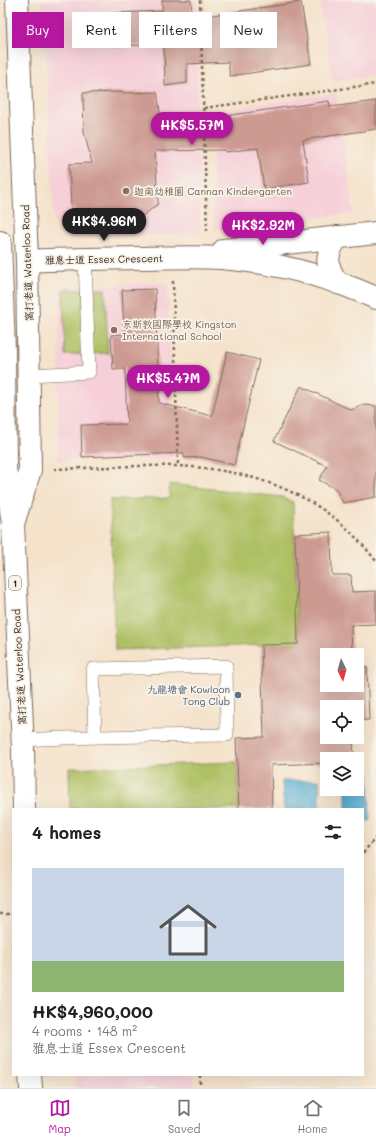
<!DOCTYPE html>
<meta charset="utf-8">
<style>
body{margin:0;font-family:Mali,"LXGW WenKai TC",sans-serif;background:#f6f6f6;color:#202124;height:100vh;display:flex;flex-direction:column;font-size:15px;white-space:nowrap}
*{box-sizing:border-box;margin:0}
p{font-size:13px;color:#757577}
.icon{flex:none;width:22px;height:22px;fill:none;stroke:currentColor;stroke-width:2;stroke-linecap:round;stroke-linejoin:round}
.map{position:relative;flex:1;overflow:hidden}
.drawer{position:absolute;left:12px;top:808px;width:352px;height:268px;display:flex;flex-direction:column;background:#fff;border-radius:0px;box-shadow:0 4px 16px #0002}
.drawer>*{flex:none}
.top-card{position:absolute;left:12px;top:12px;width:352px;height:36px;display:flex;gap:8px}
.needle{width:26px;rotate:175deg}
.tools{position:absolute;left:320px;top:648px;display:grid;gap:8px}
.tools a{display:grid;place-items:center;width:44px;height:44px;border-radius:0px;background:#fff;box-shadow:0 4px 16px #0002;font-size:20px}
.price{position:absolute;translate:-50% -34px;padding:0 9px;border-radius:14px;background:#b5179e;color:#fff;font-size:13px;line-height:26px;filter:drop-shadow(0 1px 2px #0008)}
.price::after{content:'';position:absolute;left:50%;top:24px;width:12px;height:9px;margin-left:-6px;background:inherit;clip-path:polygon(0 0,100% 0,50% 100%)}
.price.on{background:#222;color:#fff}
ul{padding:0;list-style:none}
li{display:grid;align-content:center;gap:8px;height:212px;padding:0 20px}
li+li{border-top:1px solid #e0e0e0}
li span{display:grid;place-items:center;height:124px;border-radius:0px;color:#555}
li>.icon{margin-inline-start:auto}
span .icon{width:72px;height:72px;fill:#fffc;stroke-width:1}
li b{font-size:17px}
h2{display:flex;justify-content:space-between;align-items:center;height:48px;padding:0 20px;font-size:17px}
.chip{padding:0 14px;border-radius:0px;background:#fff;box-shadow:0 4px 16px #0002;font-size:14px;line-height:36px}
.chip.on{background:#b5179e;color:#fff}
.menu{display:flex;justify-content:space-around;align-items:center;height:56px;border-top:1px solid #e0e0e0;background:#fff;font-size:11px;color:#757577}
.menu a{display:grid;justify-items:center;gap:2px}
.menu .on{color:#b5179e}
.map>svg:first-child{display:block}
</style>
<div class="map">
<svg width="376" height="1088" viewBox="0 0 376 1088">
<rect width="100%" height="100%" fill="#f7f3e8"/>
<filter id="ink" filterUnits="userSpaceOnUse"><feTurbulence type="fractalNoise" baseFrequency=".025" numOctaves="2"/><feDisplacementMap in="SourceGraphic" scale="8" xChannelSelector="R" yChannelSelector="G"/><feConvolveMatrix kernelMatrix="1 2 1 2 8 2 1 2 1" color-interpolation-filters="sRGB"/></filter>
<filter id="wash" filterUnits="userSpaceOnUse"><feTurbulence type="fractalNoise" baseFrequency=".012" numOctaves="4" result="noise"/><feDisplacementMap in="SourceGraphic" scale="16" xChannelSelector="R" yChannelSelector="G"/><feGaussianBlur stdDeviation="0.9" result="paint"/><feColorMatrix in="noise" values="0 0 0 0 0 0 0 0 0 0 0 0 0 0 0 0 0 1.4 0 .05"/><feComposite in="paint" operator="in"/></filter>
<g filter="url(#wash)">
<rect width="100%" height="100%" fill="#f5e2ca"/>
<g fill="#f6cfd8">
<polygon points="41,0 196,0 200,233 70,238 62,234 54,221 47,72"/>
<polygon points="319,0 376,0 376,75 333,81"/>
<polygon points="336,93 354,213 214,230 211,112"/>
<polygon points="168,283 172,458 58,461 60,286"/>
<rect x="75" y="1075" width="119" height="13"/>
</g>
<g fill="#aec063" stroke="#747540">
<polygon points="105,289 108,353 65,355 63,290"/>
<polygon points="169,484 282,497 293,502 298,644 115,650 110,500 170,498"/>
<polygon points="237,762 239,809 70,809 69,768"/>
</g>
<g fill="#55aed3" stroke="#486c78">
<polygon points="357,775 369,775 370,821 363,821 363,809 346,809 346,789 357,789"/>
<polygon points="319,780 320,809 284,809 282,781"/>
</g>
<g id="blocks">
<g fill="#cd9a92">
<polygon points="162,0 191,0 192,18 301,2 311,64 230,76 228,62 187,64 187,83 165,86 164,44 116,46 115,13 162,11"/>
<polygon points="122,92 122,93 157,92 162,125 329,101 330,107 376,101 376,129 303,140 309,182 264,189 258,148 225,152 224,150 155,151 158,204 144,215 88,217 71,207 69,164 92,163 84,132 83,93"/>
<polygon points="155,289 159,403 212,416 227,352 259,360 234,465 201,457 184,458 184,453 82,457 81,425 127,424 125,369 113,369 111,335 124,334 122,290"/>
<polygon points="301,386 351,410 364,405 376,406 376,497 343,503 336,489 319,480 327,466 274,441"/>
<polygon points="331,532 332,575 351,575 352,592 376,591 376,624 351,625 352,655 327,655 327,685 357,685 357,667 367,667 369,720 357,720 357,707 327,707 327,737 353,737 354,759 327,759 327,763 271,765 272,809 239,809 236,738 264,737 261,645 298,644 295,534"/>
</g>
</g>
</g>
<g filter="url(#ink)">
<use href="#blocks" fill-opacity="0" stroke="#7c6a5a" stroke-width="1"/>
<g fill="none" stroke-linecap="round" stroke-linejoin="round">
<defs>
<g id="lane">
<polyline points="29,375 89,372 85,259"/>
<path d="M23 740C91 736 159 736 227 735L226 666 93 669 95 737"/>
</g>
<g id="street">
<polyline points="224,250 376,233"/>
<path d="M27 261C64 259 100 259 136 258 164 258 193 256 221 258 275 262 327 276 376 298"/>
<path d="M338 283C325 267 325 253 338 237"/>
</g>
<polyline id="primary" points="13,524 30,470 27,261 17,0"/>
<g id="highway">
<polyline points="0,242 4,350 5,468 13,524 23,749 24,809"/>
<polyline points="30,1075 31,1088"/>
</g>
</defs>
<use href="#lane" stroke="#7c6a5a" stroke-width="14"/>
<use href="#street" stroke="#7c6a5a" stroke-width="24"/>
<use href="#primary" stroke="#7c6a5a" stroke-width="24"/>
<use href="#highway" stroke="#7c6a5a" stroke-width="24"/>
<g stroke="#7c6a5a" stroke-width="2.5" stroke-dasharray="3 3" stroke-linecap="butt">
<polyline points="200,0 207,232"/>
<polyline points="204,108 376,84"/>
<polyline points="173,281 178,466"/>
<path d="M54 469C95 468 135 465 175 466 236 468 296 485 343 525 355 536 366 548 376 561"/>
<polyline points="363,853 376,837"/>
<polyline points="0,914 13,914"/>
<polyline points="200,1075 200,1088"/>
</g>
<use href="#lane" stroke="#fff" stroke-width="13"/>
<use href="#street" stroke="#fff" stroke-width="22"/>
<use href="#primary" stroke="#fff" stroke-width="22"/>
<use href="#highway" stroke="#fff" stroke-width="22"/>
</g>
</g>
<g fill="#8d6e63" stroke="#f7f3e8" stroke-width="1.5">
<circle cx="126" cy="191" r="4"/>
<circle cx="114" cy="330" r="4"/>
</g>
<circle fill="#5c6f8a" stroke="#f7f3e8" stroke-width="1.5" cx="238" cy="695" r="4"/>
<g text-anchor="middle" dominant-baseline="central" stroke-width="3.5" stroke-linejoin="round" paint-order="stroke">
<rect fill="#f7f3e8" stroke="#73665b" stroke-width="1" x="9" y="576" width="12" height="14" rx="3"/>
<g font-size="9" font-weight="bold" fill="#3b2a1e">
<text x="15" y="583">1</text>
</g>
<g font-size="10" fill="#785e54" stroke="#f7f3e8" text-anchor="start">
<text x="134" y="191">迦南幼稚園 Cannan Kindergarten</text>
<text x="122" y="324">京斯敦國際學校 Kingston<tspan x="122" dy="12">International School</tspan></text>
</g>
<g font-size="10" fill="#3b2a1e" stroke="#f7f3e8">
<text transform="translate(104 259) rotate(-1)">雅息士道 Essex Crescent</text>
<text transform="translate(27 263) rotate(-92)">窩打老道 Waterloo Road</text>
<text transform="translate(19 667) rotate(-93)">窩打老道 Waterloo Road</text>
</g>
<g font-size="10" fill="#4e5e75" stroke="#f7f3e8" text-anchor="end">
<text x="230" y="689">九龍塘會 Kowloon<tspan x="230" dy="12">Tong Club</tspan></text>
</g>
</g>
</svg>
<div class="tools">
<a><svg class="needle" viewBox="-14 -14 28 28"><path d="M0-13l5 13h-10z" fill="#e53935"/><path d="M0 13l5-13h-10z" fill="#757577"/></svg></a>
<a><svg class="icon" aria-label="locate" viewBox="0 0 24 24"><circle cx="12" cy="12" r="6"/><path d="M12 2v4M12 18v4M2 12h4M18 12h4"/></svg></a>
<a><svg class="icon" aria-label="layers" viewBox="0 0 24 24"><path d="M12 4l9 5-9 5-9-5zM3 14l9 5 9-5"/></svg></a>
</div>
<b class="price" style="left:192px;top:146px">HK$5.57M</b>
<b class="price on" style="left:104px;top:242px">HK$4.96M</b>
<b class="price" style="left:263px;top:246px">HK$2.92M</b>
<b class="price" style="left:168px;top:399px">HK$5.47M</b>
<div class="top-card">
<a class="chip on">Buy</a>
<a class="chip">Rent</a>
<a class="chip">Filters</a>
<a class="chip">New</a>
</div>
<section class="drawer">
<h2>4 homes<svg class="icon" aria-label="filters" viewBox="0 0 24 24"><path d="M4 7h16M4 17h16"/><circle cx="9" cy="7" r="2"/><circle cx="15" cy="17" r="2"/></svg></h2>
<ul>
<li><span style="background:linear-gradient(#c9d6e8 75%,#8fb573 0)"><svg class="icon" aria-label="home" viewBox="0 0 24 24"><path d="M3 11l9-7 9 7M6 9v11h12V9"/></svg></span><div><b>HK$4,960,000</b><p>4 rooms · 148 m²</p><p>雅息士道 Essex Crescent</p></div></li>
</ul>
</section>
</div>
<nav class="menu">
<a class="on"><svg class="icon" aria-label="map" viewBox="0 0 24 24"><path d="M3 6l6-2 6 2 6-2v14l-6 2-6-2-6 2zM9 4v14M15 6v14"/></svg>Map</a>
<a><svg class="icon" aria-label="saved" viewBox="0 0 24 24"><path d="M7 4h10v16l-5-4-5 4z"/></svg>Saved</a>
<a><svg class="icon" aria-label="home" viewBox="0 0 24 24"><path d="M3 11l9-7 9 7M6 9v11h12V9"/></svg>Home</a>
</nav>
